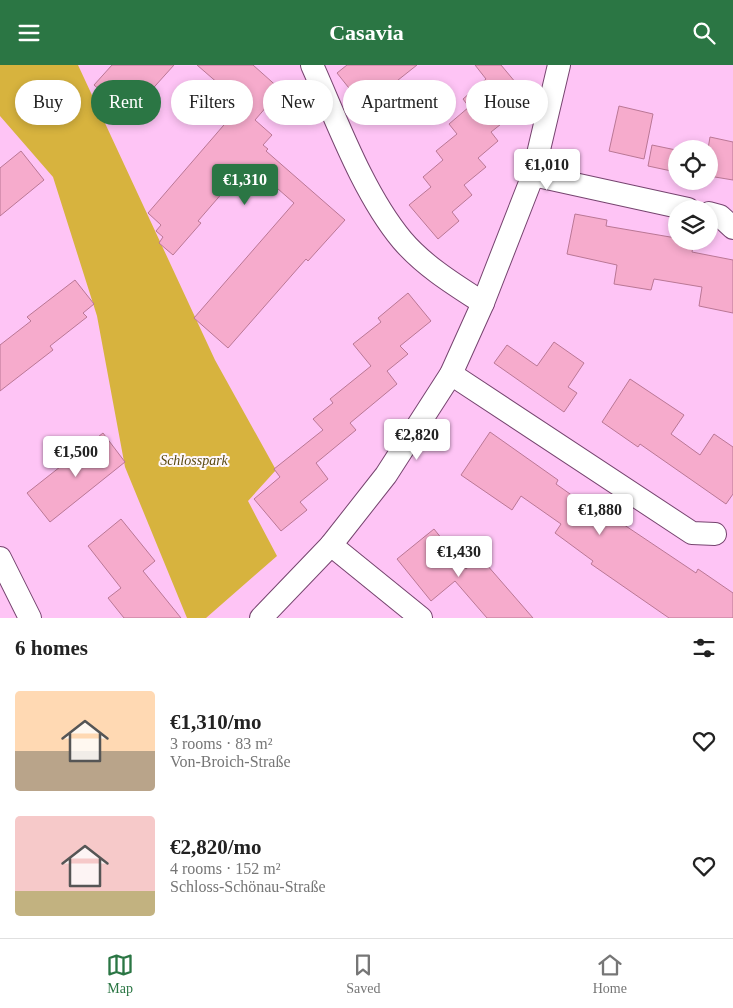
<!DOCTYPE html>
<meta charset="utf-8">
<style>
body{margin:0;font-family:Georgia,serif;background:#f2f2f2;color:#222;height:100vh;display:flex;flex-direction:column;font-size:19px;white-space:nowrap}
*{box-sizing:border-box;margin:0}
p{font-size:16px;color:#767676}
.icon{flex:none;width:28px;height:28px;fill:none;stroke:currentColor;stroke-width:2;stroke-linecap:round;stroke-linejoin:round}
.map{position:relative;height:553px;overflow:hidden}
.details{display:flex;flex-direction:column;background:#fff;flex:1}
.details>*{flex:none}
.top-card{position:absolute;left:15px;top:15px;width:704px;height:45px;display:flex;gap:10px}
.buttons{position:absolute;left:668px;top:75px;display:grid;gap:10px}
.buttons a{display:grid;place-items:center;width:50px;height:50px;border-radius:50%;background:#fff;box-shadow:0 2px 8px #0003;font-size:25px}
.price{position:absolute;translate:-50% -42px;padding:0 11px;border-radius:5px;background:#fff;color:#222;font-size:16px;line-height:32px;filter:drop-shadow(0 1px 2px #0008)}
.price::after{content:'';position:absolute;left:50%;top:30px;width:15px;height:11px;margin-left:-8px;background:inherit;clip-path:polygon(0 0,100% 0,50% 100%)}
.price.selected{background:#2b7644;color:#fff}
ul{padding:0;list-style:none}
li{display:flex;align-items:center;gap:15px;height:125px;padding:0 15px}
li span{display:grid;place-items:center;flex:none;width:140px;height:100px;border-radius:5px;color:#555}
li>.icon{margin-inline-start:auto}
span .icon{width:60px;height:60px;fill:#fffc;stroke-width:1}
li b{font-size:21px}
h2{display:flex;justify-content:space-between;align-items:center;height:60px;padding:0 15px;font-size:21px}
.chip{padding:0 18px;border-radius:22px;background:#fff;box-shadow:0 2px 8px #0003;font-size:18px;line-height:45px}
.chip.selected{background:#2b7644;color:#fff}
header{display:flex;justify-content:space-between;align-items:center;height:65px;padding:0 15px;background:#2b7644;color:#fff;font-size:22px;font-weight:600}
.tabs{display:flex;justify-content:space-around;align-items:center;height:70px;border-top:1px solid #e0e0e0;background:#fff;font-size:14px;color:#767676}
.tabs a{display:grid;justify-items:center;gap:2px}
.tabs .selected{color:#2b7644}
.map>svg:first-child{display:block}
</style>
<header><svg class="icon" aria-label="menu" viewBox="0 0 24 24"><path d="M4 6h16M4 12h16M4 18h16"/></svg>Casavia<svg class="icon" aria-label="search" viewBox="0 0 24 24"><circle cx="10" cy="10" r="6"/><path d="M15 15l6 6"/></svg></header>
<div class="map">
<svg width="733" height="553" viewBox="0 0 733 553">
<rect width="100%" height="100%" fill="#fec4f5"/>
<polygon fill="#d7b33e" points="0,0 78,0 215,295 276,405 248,436 277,491 206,553 187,553 125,402 97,251 53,112 0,51"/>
<g fill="#f6abcc" stroke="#ba7795">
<polygon points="112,0 174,0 129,50 94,20"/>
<polygon points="197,0 253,0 281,25 255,55 272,70 263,80 268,84 266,86 345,155 308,196 306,194 228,283 194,253 294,138 253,102 229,130 224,126 198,156 201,158 173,190 159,178 163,172 156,166 161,160 148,148 242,39"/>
<polygon points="347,0 417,0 364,42 337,8"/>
<polygon points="475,0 501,0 521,24 506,37 515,48 491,67 498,76 478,93 486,102 464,120 472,130 452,147 459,156 438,174 409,140 431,122 423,112 443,95 436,86 457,69 449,59 469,42 463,34 486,14"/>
<polygon points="619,41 653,49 644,94 609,86"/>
<polygon points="710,72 733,77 733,115 709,111 708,84"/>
<polygon points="652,80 676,85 676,107 648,101"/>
<polygon points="21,86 44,115 0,151 0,103"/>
<polygon points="575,149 607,155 606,161 676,173 676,176 694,176 692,187 733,195 733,248 699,241 702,222 654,214 651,225 614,219 617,200 567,189"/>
<polygon points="75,215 94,239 83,248 87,252 50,281 53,285 0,326 0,280 31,256 27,252"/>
<polygon points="408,228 431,256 400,281 408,289 387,306 397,319 350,358 356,365 316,398 328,414 300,437 307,445 281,466 254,434 280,412 274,404 323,365 313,354 333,338 330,334 371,301 353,279 381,257 378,253"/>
<polygon points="554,277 584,298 568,322 577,328 564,347 494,298 507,280 537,301"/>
<polygon points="630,314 684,350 671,369 700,390 714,369 733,382 733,429 726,439 640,379 638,382 602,357"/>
<polygon points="490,367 558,415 556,419 587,441 590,437 696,508 698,504 733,528 733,553 669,553 591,499 593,496 555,468 561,459 521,431 512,445 461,410"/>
<polygon points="103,368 125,397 50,457 27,428"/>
<polygon points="121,454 155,496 143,506 181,553 124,553 108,533 121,523 88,481"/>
<polygon points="434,464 466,504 480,492 533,553 487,553 455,516 431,536 397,494"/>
</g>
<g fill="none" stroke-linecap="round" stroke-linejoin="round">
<defs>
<g id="street">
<path d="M312 0C337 56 363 128 402 175 424 201 455 220 483 238"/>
<polyline points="533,110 688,144"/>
<polyline points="709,148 720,151 733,163"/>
<polyline points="451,309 692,468 715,469"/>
<polyline points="331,480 421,553"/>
<polyline points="0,493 30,553"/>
<polyline points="261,553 331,480 386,410 451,309 483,238 533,110 559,0"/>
</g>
</defs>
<use href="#street" stroke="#76446f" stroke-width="24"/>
<use href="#street" stroke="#fff" stroke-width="22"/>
</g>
<g text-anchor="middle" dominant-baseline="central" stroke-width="4" stroke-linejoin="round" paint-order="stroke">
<g font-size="14" font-style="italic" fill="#5b4a11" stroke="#fef8fd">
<text x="194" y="395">Schlosspark</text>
</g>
</g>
</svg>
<div class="buttons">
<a><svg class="icon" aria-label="locate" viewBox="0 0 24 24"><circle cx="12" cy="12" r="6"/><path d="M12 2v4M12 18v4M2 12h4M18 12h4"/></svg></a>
<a><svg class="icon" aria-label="layers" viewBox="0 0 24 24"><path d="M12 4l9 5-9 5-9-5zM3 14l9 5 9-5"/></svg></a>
</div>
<b class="price" style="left:547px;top:126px">€1,010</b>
<b class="price selected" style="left:245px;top:141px">€1,310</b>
<b class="price" style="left:417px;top:396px">€2,820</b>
<b class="price" style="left:76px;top:413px">€1,500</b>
<b class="price" style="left:600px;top:471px">€1,880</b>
<b class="price" style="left:459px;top:513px">€1,430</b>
<div class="top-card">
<a class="chip">Buy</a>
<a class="chip selected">Rent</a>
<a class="chip">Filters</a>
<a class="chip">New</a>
<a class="chip">Apartment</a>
<a class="chip">House</a>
</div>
</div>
<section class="details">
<h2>6 homes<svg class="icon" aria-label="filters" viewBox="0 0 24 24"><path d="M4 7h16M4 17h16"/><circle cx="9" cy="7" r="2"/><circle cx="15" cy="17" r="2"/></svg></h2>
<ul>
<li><span style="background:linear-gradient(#ffd9b3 60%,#b9a48a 0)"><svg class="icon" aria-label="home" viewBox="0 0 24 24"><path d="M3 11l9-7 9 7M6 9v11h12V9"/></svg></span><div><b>€1,310/mo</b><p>3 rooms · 83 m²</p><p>Von-Broich-Straße</p></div><svg class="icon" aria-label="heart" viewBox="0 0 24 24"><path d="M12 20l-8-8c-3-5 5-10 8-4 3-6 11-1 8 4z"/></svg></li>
<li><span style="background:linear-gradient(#f6c9c9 75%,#c2b280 0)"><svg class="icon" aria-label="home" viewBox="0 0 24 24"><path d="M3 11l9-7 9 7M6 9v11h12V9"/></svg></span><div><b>€2,820/mo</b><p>4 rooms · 152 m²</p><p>Schloss-Schönau-Straße</p></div><svg class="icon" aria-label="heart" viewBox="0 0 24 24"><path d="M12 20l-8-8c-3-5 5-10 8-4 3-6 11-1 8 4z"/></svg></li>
</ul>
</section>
<nav class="tabs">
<a class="selected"><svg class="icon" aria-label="map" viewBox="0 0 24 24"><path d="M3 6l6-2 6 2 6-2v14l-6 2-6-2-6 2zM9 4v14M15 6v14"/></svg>Map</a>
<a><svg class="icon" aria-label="saved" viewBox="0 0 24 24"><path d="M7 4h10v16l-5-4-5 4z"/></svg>Saved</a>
<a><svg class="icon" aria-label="home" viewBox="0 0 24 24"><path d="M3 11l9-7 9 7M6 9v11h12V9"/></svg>Home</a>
</nav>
